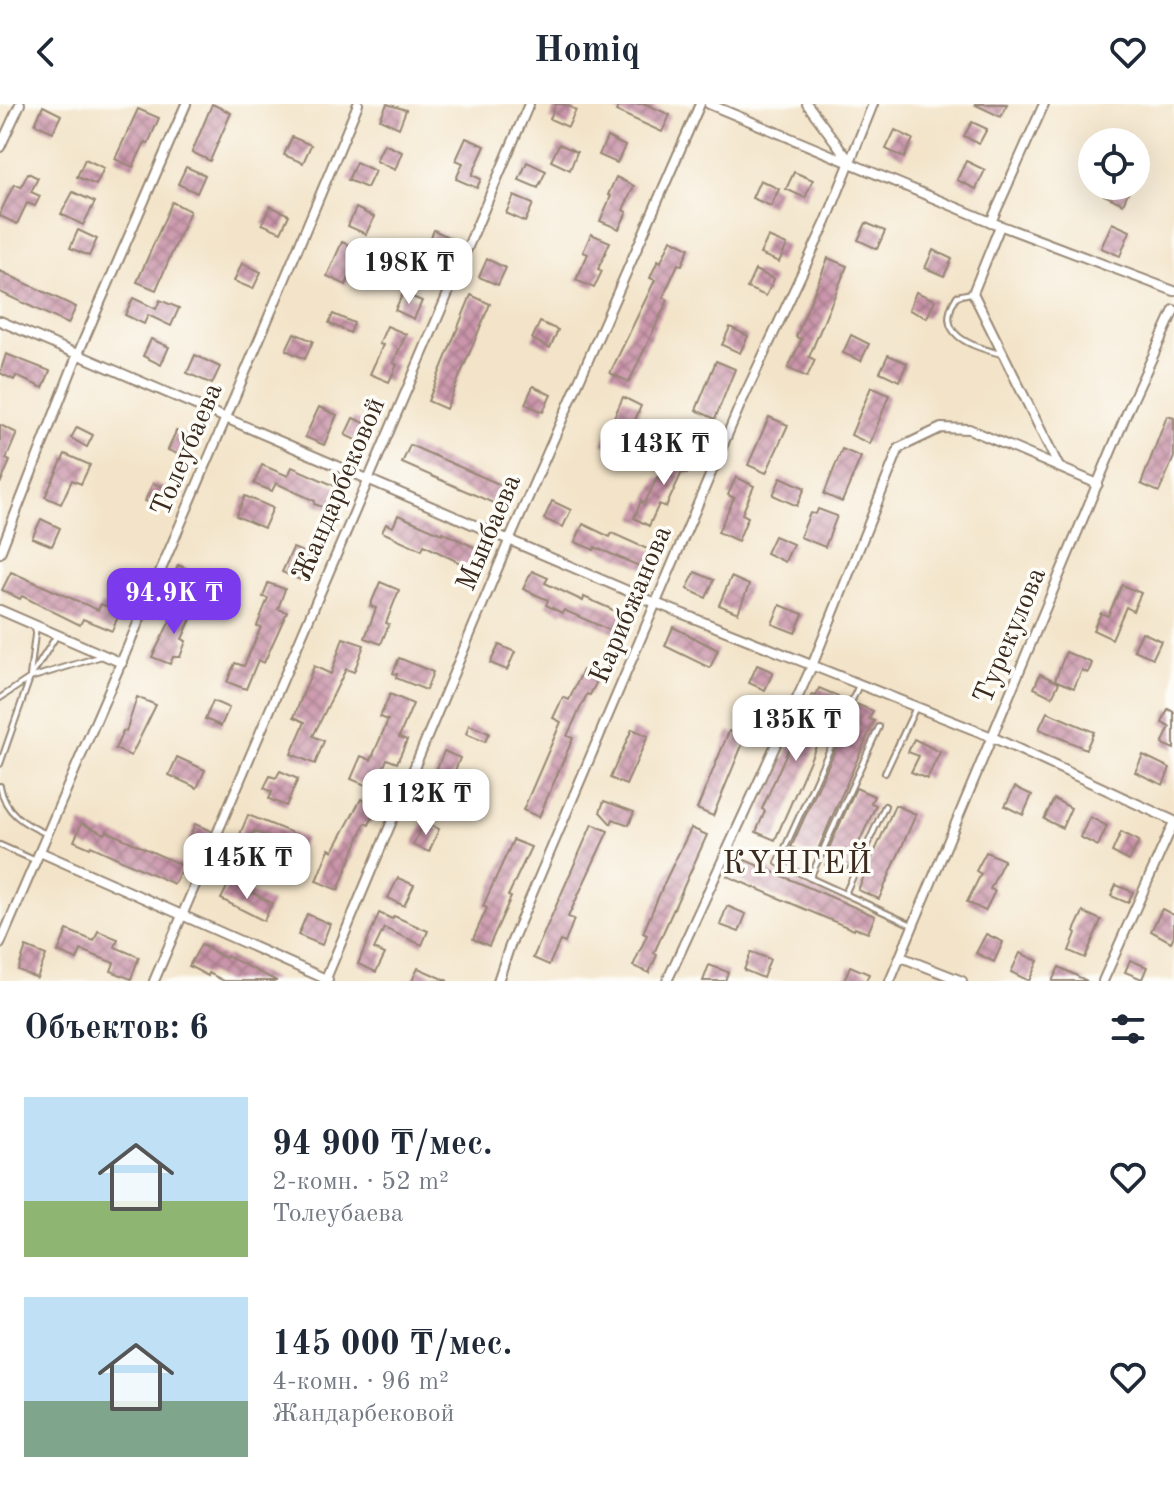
<!DOCTYPE html>
<html lang="ru">
<meta charset="utf-8">
<style>
body{margin:0;font-family:"Old Standard TT",serif;background:#f6f6f7;color:#1f2937;height:100vh;display:flex;flex-direction:column;font-size:30px;white-space:nowrap}
*{box-sizing:border-box;margin:0}
p{font-size:26px;color:#747a83}
.icon{flex:none;width:44px;height:44px;fill:none;stroke:currentColor;stroke-width:2;stroke-linecap:round;stroke-linejoin:round}
.map{position:relative;height:877px;overflow:hidden}
.sheet{display:flex;flex-direction:column;background:#fff;flex:1}
.sheet>*{flex:none}
.controls{position:absolute;left:1078px;top:24px;display:grid;gap:16px}
.controls a{display:grid;place-items:center;width:72px;height:72px;border-radius:50%;background:#fff;box-shadow:0 8px 32px #0002;font-size:40px}
.price{position:absolute;translate:-50% -68px;padding:0 18px;border-radius:16px;background:#fff;color:#222;font-size:26px;line-height:52px;filter:drop-shadow(0 2px 4px #0008)}
.price::after{content:'';position:absolute;left:50%;top:48px;width:24px;height:18px;margin-left:-12px;background:inherit;clip-path:polygon(0 0,100% 0,50% 100%)}
.price.active{background:#7c3aed;color:#fff}
ul{padding:0;list-style:none}
li{display:flex;align-items:center;gap:24px;height:200px;padding:0 24px}
li span{display:grid;place-items:center;flex:none;width:224px;height:160px;border-radius:0px;color:#555}
li>.icon{margin-inline-start:auto}
span .icon{width:96px;height:96px;fill:#fffc;stroke-width:1}
li b{font-size:34px}
h2{display:flex;justify-content:space-between;align-items:center;height:96px;padding:0 24px;font-size:34px}
header{display:flex;justify-content:space-between;align-items:center;height:104px;padding:0 24px;background:#fff;font-size:36px;font-weight:700}
.map>svg:first-child{display:block}
</style>
<header><svg class="icon" aria-label="back" viewBox="0 0 24 24"><path d="M15 5l-7 7 7 7"/></svg>Homiq<svg class="icon" aria-label="heart" viewBox="0 0 24 24"><path d="M12 20l-8-8c-3-5 5-10 8-4 3-6 11-1 8 4z"/></svg></header>
<div class="map">
<svg width="1174" height="877" viewBox="0 0 1174 877">
<defs>
<pattern id="building-cross-hatch" width="8" height="8" patternUnits="userSpaceOnUse" patternTransform="scale(2)"><rect width="8" height="8" fill="#ca95aa"/><path d="M0 0l8 8M0 8l8-8" fill="none" stroke="#a57a8a"/></pattern>
</defs>
<rect width="100%" height="100%" fill="#fdfcf7"/>
<filter id="ink" filterUnits="userSpaceOnUse"><feTurbulence type="fractalNoise" baseFrequency=".0125" numOctaves="2"/><feDisplacementMap in="SourceGraphic" scale="16" xChannelSelector="R" yChannelSelector="G"/><feConvolveMatrix kernelMatrix="1 2 1 2 8 2 1 2 1" color-interpolation-filters="sRGB"/></filter>
<filter id="wash" filterUnits="userSpaceOnUse"><feTurbulence type="fractalNoise" baseFrequency=".006" numOctaves="4" result="noise"/><feDisplacementMap in="SourceGraphic" scale="32" xChannelSelector="R" yChannelSelector="G"/><feGaussianBlur stdDeviation="1.8" result="paint"/><feColorMatrix in="noise" values="0 0 0 0 0 0 0 0 0 0 0 0 0 0 0 0 0 1.4 0 .05"/><feComposite in="paint" operator="in"/></filter>
<g filter="url(#wash)">
<rect width="100%" height="100%" fill="#f3e4c9"/>
<g id="blocks">
<g fill="url(#building-cross-hatch)">
<polygon points="212,0 231,9 210,57 192,48"/>
<polygon points="387,0 406,6 399,24 380,15"/>
<polygon points="556,0 564,0 576,6 568,23 550,15"/>
<polygon points="619,0 646,0 670,11 662,28 616,7"/>
<polygon points="974,0 1007,0 1001,13"/>
<polygon points="43,2 61,11 53,28 35,20"/>
<polygon points="138,5 159,14 148,40 145,38 133,63 115,55"/>
<polygon points="972,18 987,25 979,40 964,32"/>
<polygon points="895,26 913,35 904,54 886,45"/>
<polygon points="292,33 311,41 303,59 284,51"/>
<polygon points="607,33 625,42 617,59 599,51"/>
<polygon points="466,34 485,42 472,71 481,75 477,84 456,75 463,59 456,56"/>
<polygon points="384,40 402,48 395,66 376,57"/>
<polygon points="559,40 577,48 570,66 551,57"/>
<polygon points="85,55 104,64 96,81 77,73"/>
<polygon points="966,57 985,66 976,85 957,76"/>
<polygon points="356,58 375,67 367,84 348,76"/>
<polygon points="527,58 546,67 538,84 519,76"/>
<polygon points="186,63 205,71 197,89 178,80"/>
<polygon points="794,68 813,76 805,94 786,85"/>
<polygon points="28,69 38,74 31,88 40,92 35,102 27,99 17,120 0,112 0,109 14,80 21,83"/>
<polygon points="616,73 634,82 623,106 627,108 619,125 600,117 611,92 608,91"/>
<polygon points="760,76 779,85 771,102 752,94"/>
<polygon points="1108,82 1131,82 1123,100 1104,91"/>
<polygon points="73,88 95,98 83,121 61,110"/>
<polygon points="514,92 533,100 525,118 506,109"/>
<polygon points="172,98 190,107 156,186 137,178"/>
<polygon points="270,102 289,111 281,128 262,120"/>
<polygon points="356,104 374,113 366,130 348,122"/>
<polygon points="866,119 885,127 877,145 858,136"/>
<polygon points="1112,119 1130,127 1120,152 1101,144"/>
<polygon points="78,126 97,135 89,152 70,144"/>
<polygon points="434,126 452,135 444,152 426,144"/>
<polygon points="591,130 610,138 598,165 602,167 594,184 576,176 588,150 583,148"/>
<polygon points="768,133 787,141 779,158 760,150"/>
<polygon points="671,135 689,144 682,161 678,160 663,193 668,196 629,278 610,269 655,176 650,174 658,156 661,158"/>
<polygon points="342,138 361,146 346,181 327,172"/>
<polygon points="933,146 952,155 944,172 925,164"/>
<polygon points="828,154 847,162 809,253 815,256 807,273 788,264 802,235 796,233"/>
<polygon points="487,155 506,164 498,181 479,173"/>
<polygon points="421,158 442,168 438,177 417,167"/>
<polygon points="242,159 261,168 253,185 234,177"/>
<polygon points="755,166 774,175 766,192 747,184"/>
<polygon points="0,167 76,203 68,220 0,188"/>
<polygon points="916,188 935,196 927,214 909,206"/>
<polygon points="403,189 422,197 414,215 395,206"/>
<polygon points="471,191 490,200 446,305 428,297"/>
<polygon points="133,194 156,205 160,196 179,204 171,222 148,211 144,220 125,211"/>
<polygon points="333,210 354,219 350,229 329,219"/>
<polygon points="540,218 558,226 550,244 532,235"/>
<polygon points="387,222 406,230 393,259 397,261 389,278 370,270 383,241 379,240"/>
<polygon points="730,223 748,232 740,249 722,241"/>
<polygon points="294,229 313,237 305,255 286,246"/>
<polygon points="851,231 869,240 861,257 843,249"/>
<polygon points="151,235 169,243 161,261 143,252"/>
<polygon points="6,250 50,267 43,284 16,272 14,276 0,269"/>
<polygon points="195,251 220,263 212,280 187,269"/>
<polygon points="888,251 907,259 899,277 880,268"/>
<polygon points="716,257 735,265 715,315 696,306"/>
<polygon points="533,282 551,291 543,308 525,300"/>
<polygon points="871,283 889,291 870,340 851,331"/>
<polygon points="623,293 641,302 632,323 641,327 630,352 602,340"/>
<polygon points="319,303 337,311 324,341 305,333"/>
<polygon points="1167,312 1174,314 1174,353 1159,388 1141,380"/>
<polygon points="769,313 788,321 766,369 748,361"/>
<polygon points="353,314 372,322 364,340 345,331"/>
<polygon points="0,321 17,329 6,355 10,357 0,380"/>
<polygon points="77,323 93,331 87,343 71,334"/>
<polygon points="176,327 195,334 187,354 168,346"/>
<polygon points="410,341 508,384 500,402 402,359"/>
<polygon points="676,344 695,353 687,370 682,368 666,403 659,400 649,422 634,414 641,397 645,399 657,373 663,375"/>
<polygon points="842,345 861,353 842,398 824,390"/>
<polygon points="65,350 90,361 81,380 72,376 61,400 45,393"/>
<polygon points="262,361 288,372 292,363 340,384 332,406 314,400 315,397 276,379 272,387 254,380"/>
<polygon points="736,373 754,382 742,410 748,413 738,437 718,428 734,394 728,391"/>
<polygon points="781,373 805,384 797,402 773,391"/>
<polygon points="153,379 169,386 161,404 145,397"/>
<polygon points="245,392 273,404 264,424 236,412"/>
<polygon points="552,397 571,406 563,423 544,415"/>
<polygon points="818,405 837,412 825,443 800,433 810,409 816,410"/>
<polygon points="398,411 442,430 443,428 484,448 476,467 424,441 422,446 382,428 386,420 393,423"/>
<polygon points="41,415 60,424 52,442 32,434"/>
<polygon points="583,420 610,433 612,429 654,448 646,465 595,443 594,446 575,438"/>
<polygon points="774,432 793,440 785,458 766,449"/>
<polygon points="293,444 310,451 300,476 282,468"/>
<polygon points="178,461 219,479 207,506 191,498 195,490 170,480"/>
<polygon points="532,467 548,474 545,479 583,497 584,493 629,513 620,531 564,506 562,509 546,501 548,496 523,485"/>
<polygon points="11,468 98,506 101,500 120,508 112,527 83,515 80,521 22,492 20,495 2,486"/>
<polygon points="695,468 714,476 706,494 687,485"/>
<polygon points="731,473 749,481 738,509 719,501"/>
<polygon points="380,478 399,486 386,519 389,520 381,540 365,534 376,504 370,502"/>
<polygon points="268,479 285,485 278,505 287,508 264,559 258,556 246,585 227,578 235,559 244,562 261,523 257,522 268,494 263,493"/>
<polygon points="1122,481 1141,489 1133,507 1126,503 1112,535 1093,526 1101,509 1108,512"/>
<polygon points="178,501 194,508 182,535 186,537 180,553 173,553 170,560 152,553"/>
<polygon points="780,501 803,510 795,529 772,520"/>
<polygon points="673,523 718,546 710,564 665,542"/>
<polygon points="1142,528 1161,537 1153,554 1134,546"/>
<polygon points="343,534 364,541 354,568 346,565 313,632 324,637 315,660 291,650 305,618 294,613 314,562 331,570"/>
<polygon points="499,541 515,548 507,566 490,559"/>
<polygon points="1066,548 1092,559 1088,569 1082,566 1074,584 1055,576"/>
<polygon points="399,554 433,568 426,586 396,574 397,570 393,569"/>
<polygon points="757,561 773,568 765,586 749,579"/>
<polygon points="583,566 599,573 590,591 587,590 567,632 573,634 539,713 523,706 561,618 553,614 563,593 569,596"/>
<polygon points="1040,570 1059,579 1052,593 1034,584"/>
<polygon points="819,584 838,592 775,736 756,728 765,707 762,705 812,591 816,592"/>
<polygon points="390,590 413,600 399,633 407,636 397,659 387,655 375,685 351,675 361,652 371,656 388,616 380,613"/>
<polygon points="137,593 156,601 131,652 115,645 123,627 126,628"/>
<polygon points="213,597 229,604 221,622 205,615"/>
<polygon points="856,600 873,607 869,615 874,617 816,750 812,748 811,751 791,743"/>
<polygon points="1168,605 1174,608 1174,645 1162,640 1170,623 1162,619"/>
<polygon points="1047,608 1094,628 1086,645 1039,625"/>
<polygon points="469,621 489,629 485,638 466,630"/>
<polygon points="632,625 648,632 626,681 610,674"/>
<polygon points="729,627 745,634 713,712 697,705"/>
<polygon points="914,635 940,648 927,675 911,668 919,652 908,648"/>
<polygon points="444,647 460,654 440,704 424,697"/>
<polygon points="1143,651 1170,664 1163,681 1135,668"/>
<polygon points="177,653 205,666 197,684 169,671"/>
<polygon points="280,667 298,675 286,702 269,695 272,688 264,684 270,672 276,674"/>
<polygon points="1015,683 1032,691 1023,711 1005,702"/>
<polygon points="856,684 874,692 871,699 876,701 845,770 825,761 828,754 825,753"/>
<polygon points="361,695 377,703 369,721 365,719 338,786 316,777 329,745 333,747"/>
<polygon points="1054,695 1071,704 1062,724 1044,715"/>
<polygon points="604,697 634,708 629,721 613,715 611,720 600,708"/>
<polygon points="895,701 916,710 879,795 858,786"/>
<polygon points="248,711 305,734 298,751 280,743 282,739 254,727 246,745 236,740"/>
<polygon points="1090,713 1107,722 1098,742 1080,733"/>
<polygon points="423,718 439,725 429,748 413,741"/>
<polygon points="82,719 105,730 107,727 183,762 174,780 91,742 90,744 74,737"/>
<polygon points="195,720 211,727 203,746 187,739"/>
<polygon points="592,720 608,727 568,813 574,815 565,839 560,837 549,861 533,854"/>
<polygon points="691,724 707,731 654,849 657,851 649,869 633,862 647,831 643,829 666,775"/>
<polygon points="1121,728 1139,737 1129,757 1112,748"/>
<polygon points="513,736 531,743 508,792 511,793 489,842 473,835 487,804 483,802"/>
<polygon points="986,748 1004,756 990,785 995,787 985,807 967,798 981,770 976,767"/>
<polygon points="735,755 744,759 745,756 875,812 868,829 855,824 854,826 727,772"/>
<polygon points="398,774 414,781 404,802 388,794"/>
<polygon points="230,777 272,799 264,817 221,795"/>
<polygon points="1116,781 1133,788 1128,799 1111,792"/>
<polygon points="727,802 746,810 739,828 720,821"/>
<polygon points="1162,805 1174,811 1174,832 1171,838 1151,827"/>
<polygon points="1083,808 1101,816 1085,854 1069,847 1076,829 1074,827"/>
<polygon points="379,809 392,815 394,812 428,827 422,841 384,824 374,845 385,850 376,868 358,860"/>
<polygon points="307,810 330,820 322,841 298,831"/>
<polygon points="67,826 94,837 98,827 118,835 115,843 139,853 131,875 111,867 114,859 81,846 77,856 58,848"/>
<polygon points="986,830 1003,838 994,858 976,849"/>
<polygon points="201,841 226,854 227,852 277,877 224,877 209,869 208,872 189,862"/>
<polygon points="26,843 46,851 37,874 18,866"/>
<polygon points="751,848 770,855 763,874 744,866"/>
<polygon points="1020,849 1038,857 1029,877 1011,868"/>
<polygon points="1130,856 1147,863 1142,875 1125,868"/>
<polygon points="709,861 728,868 725,877 703,877"/>
<polygon points="850,862 869,870 866,877 844,877"/>
<polygon points="1059,863 1087,877 1052,877"/>
<polygon points="418,864 448,877 412,877"/>
</g>
</g>
</g>
<g filter="url(#ink)">
<use href="#blocks" fill-opacity="0" stroke="#978774" stroke-width="2"/>
<g fill="none" stroke-linecap="round" stroke-linejoin="round">
<defs>
<g id="service">
<path d="M971 189 957 192C932 231 972 242 1001 250"/>
<polyline points="30,572 36,522"/>
<polyline points="0,594 30,574 102,552"/>
<polyline points="0,660 30,574 57,531"/>
<polyline points="885,669 916,603"/>
<path d="M0 682C5 709 24 720 47 730"/>
<polyline points="885,702 845,790 912,821"/>
<polyline points="0,741 34,756"/>
<polyline points="810,774 778,759 859,581"/>
<polyline points="845,790 810,774 879,623"/>
</g>
<g id="minor">
<polyline points="709,0 991,118 1174,187"/>
<polyline points="807,0 849,56"/>
<polyline points="0,43 20,0"/>
<polyline points="991,118 1044,0"/>
<polyline points="1000,122 973,189 1059,363"/>
<polyline points="0,217 658,500 992,633 1174,717"/>
<polyline points="0,449 77,252 186,0"/>
<polyline points="0,506 122,559"/>
<polyline points="40,748 328,876"/>
<path d="M0 840C120 560 242 281 358 0"/>
<polyline points="901,853 962,877"/>
<polyline points="154,877 529,0"/>
<polyline points="325,877 509,437 700,0"/>
<polyline points="498,877 509,844 740,301 826,118 873,0"/>
<polyline points="667,877 812,562 899,344 941,324 969,325 1098,380"/>
<polyline points="890,877 1129,304 1174,206"/>
<polyline points="1103,877 1174,718"/>
</g>
</defs>
<use href="#service" stroke="#978774" stroke-width="8"/>
<use href="#minor" stroke="#978774" stroke-width="12"/>
<use href="#service" stroke="#fff" stroke-width="4"/>
<use href="#minor" stroke="#fff" stroke-width="8"/>
</g>
</g>
<g text-anchor="middle" dominant-baseline="central" stroke-width="7" stroke-linejoin="round" paint-order="stroke">
<g font-size="28" fill="#3b2a1e" stroke="#fdfcf7">
<text transform="translate(188 346) rotate(-67)">Толеубаева</text>
<text transform="translate(340 386) rotate(-67)">Жандарбековой</text>
<text transform="translate(490 429) rotate(-67)">Мынбаева</text>
<text transform="translate(632 501) rotate(-67)">Карибжанова</text>
<text transform="translate(1011 532) rotate(-67)">Турекулова</text>
</g>
<g font-size="32" letter-spacing="2" fill="#3b2a1e" stroke="#fdfcf7">
<text x="798" y="761">КҮНГЕЙ</text>
</g>
</g>
</svg>
<div class="controls">
<a><svg class="icon" aria-label="locate" viewBox="0 0 24 24"><circle cx="12" cy="12" r="6"/><path d="M12 2v4M12 18v4M2 12h4M18 12h4"/></svg></a>
</div>
<b class="price" style="left:409px;top:202px">198K ₸</b>
<b class="price" style="left:664px;top:383px">143K ₸</b>
<b class="price active" style="left:174px;top:532px">94.9K ₸</b>
<b class="price" style="left:796px;top:659px">135K ₸</b>
<b class="price" style="left:426px;top:733px">112K ₸</b>
<b class="price" style="left:247px;top:797px">145K ₸</b>
</div>
<section class="sheet">
<h2>Объектов: 6<svg class="icon" aria-label="filters" viewBox="0 0 24 24"><path d="M4 7h16M4 17h16"/><circle cx="9" cy="7" r="2"/><circle cx="15" cy="17" r="2"/></svg></h2>
<ul>
<li><span style="background:linear-gradient(#bfe0f5 65%,#8fb573 0)"><svg class="icon" aria-label="home" viewBox="0 0 24 24"><path d="M3 11l9-7 9 7M6 9v11h12V9"/></svg></span><div><b>94 900 ₸/мес.</b><p>2-комн. · 52 m²</p><p>Толеубаева</p></div><svg class="icon" aria-label="heart" viewBox="0 0 24 24"><path d="M12 20l-8-8c-3-5 5-10 8-4 3-6 11-1 8 4z"/></svg></li>
<li><span style="background:linear-gradient(#bfe0f5 65%,#7fa58c 0)"><svg class="icon" aria-label="home" viewBox="0 0 24 24"><path d="M3 11l9-7 9 7M6 9v11h12V9"/></svg></span><div><b>145 000 ₸/мес.</b><p>4-комн. · 96 m²</p><p>Жандарбековой</p></div><svg class="icon" aria-label="heart" viewBox="0 0 24 24"><path d="M12 20l-8-8c-3-5 5-10 8-4 3-6 11-1 8 4z"/></svg></li>
</ul>
</section>
